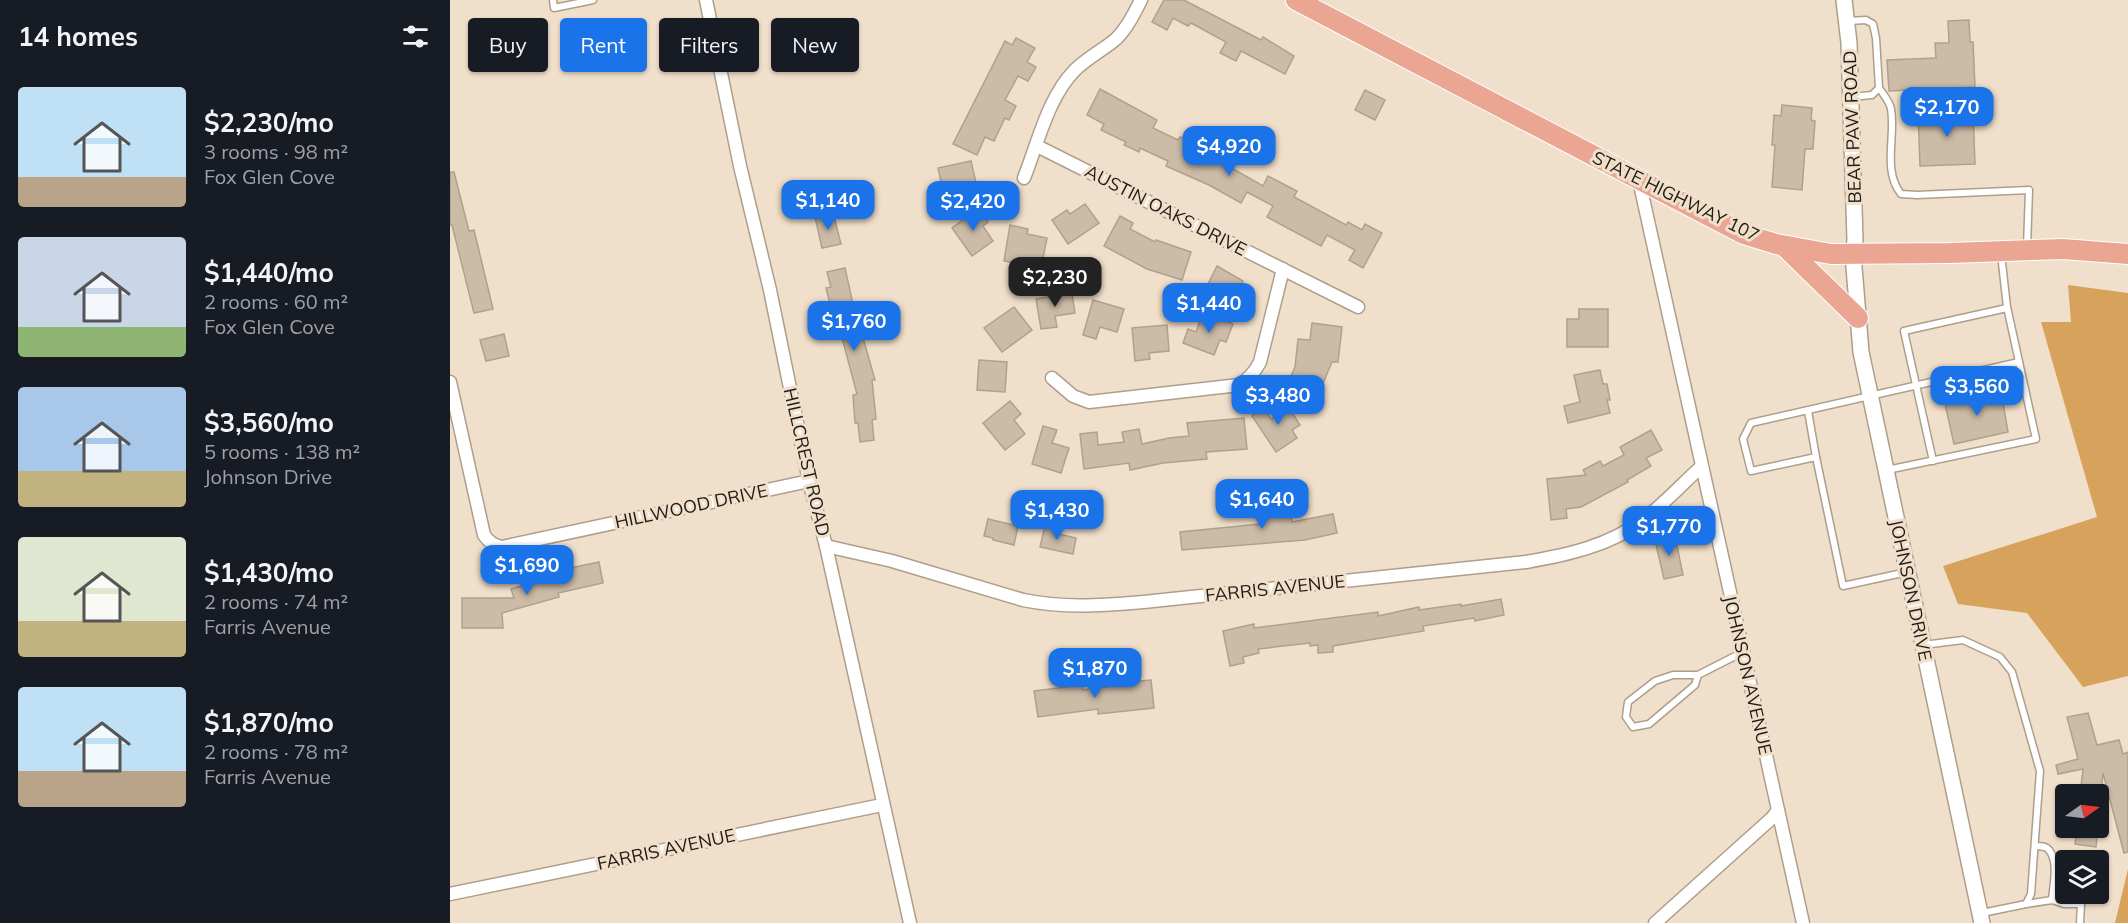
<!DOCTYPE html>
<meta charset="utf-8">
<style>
body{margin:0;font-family:Mulish,sans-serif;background:#20242c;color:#f1f3f6;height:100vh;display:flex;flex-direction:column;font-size:22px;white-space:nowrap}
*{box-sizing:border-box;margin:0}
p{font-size:20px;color:#9ea1a6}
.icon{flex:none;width:33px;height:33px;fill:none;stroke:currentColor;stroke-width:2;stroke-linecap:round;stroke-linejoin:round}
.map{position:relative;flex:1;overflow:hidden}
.drawer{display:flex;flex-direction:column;background:#171b24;width:450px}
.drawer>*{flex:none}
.guide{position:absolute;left:18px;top:18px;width:570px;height:54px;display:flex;gap:12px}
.needle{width:39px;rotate:76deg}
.controls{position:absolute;left:1605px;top:784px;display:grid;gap:12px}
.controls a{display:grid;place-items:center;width:54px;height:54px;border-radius:6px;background:#171b24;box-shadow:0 2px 4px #0004;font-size:30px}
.price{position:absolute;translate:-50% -51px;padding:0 14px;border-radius:12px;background:#1a73e8;color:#fff;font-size:20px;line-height:39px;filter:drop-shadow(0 2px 3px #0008)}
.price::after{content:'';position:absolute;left:50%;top:36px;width:18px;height:14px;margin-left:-9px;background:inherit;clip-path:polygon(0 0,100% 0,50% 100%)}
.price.current{background:#222;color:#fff}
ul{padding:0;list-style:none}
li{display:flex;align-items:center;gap:18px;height:150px;padding:0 18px}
li span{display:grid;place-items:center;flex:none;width:168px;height:120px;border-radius:6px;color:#555}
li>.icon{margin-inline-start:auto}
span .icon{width:72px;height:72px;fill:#fffc;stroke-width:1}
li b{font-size:26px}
h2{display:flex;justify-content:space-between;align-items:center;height:72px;padding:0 18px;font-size:26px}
.tag{padding:0 21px;border-radius:6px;background:#171b24;box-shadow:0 2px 4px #0004;font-size:21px;line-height:54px}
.tag.current{background:#1a73e8;color:#fff}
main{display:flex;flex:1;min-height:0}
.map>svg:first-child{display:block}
</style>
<main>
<section class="drawer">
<h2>14 homes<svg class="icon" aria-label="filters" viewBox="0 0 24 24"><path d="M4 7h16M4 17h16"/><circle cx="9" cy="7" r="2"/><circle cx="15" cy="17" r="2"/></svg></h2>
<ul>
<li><span style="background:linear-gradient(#bfe0f5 75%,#b9a48a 0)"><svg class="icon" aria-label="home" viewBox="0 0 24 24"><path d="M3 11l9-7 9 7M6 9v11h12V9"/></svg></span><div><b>$2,230/mo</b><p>3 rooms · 98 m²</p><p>Fox Glen Cove</p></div></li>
<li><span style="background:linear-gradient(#c9d6e8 75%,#8fb573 0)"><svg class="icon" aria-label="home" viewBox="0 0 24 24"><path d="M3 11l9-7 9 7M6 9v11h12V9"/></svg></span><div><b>$1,440/mo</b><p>2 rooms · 60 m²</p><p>Fox Glen Cove</p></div></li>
<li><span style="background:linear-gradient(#a9c7e8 70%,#c2b280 0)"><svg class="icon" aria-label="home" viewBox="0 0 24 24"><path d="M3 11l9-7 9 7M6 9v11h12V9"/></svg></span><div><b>$3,560/mo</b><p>5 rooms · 138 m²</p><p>Johnson Drive</p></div></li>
<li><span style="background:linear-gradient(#dfe7d0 70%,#c2b280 0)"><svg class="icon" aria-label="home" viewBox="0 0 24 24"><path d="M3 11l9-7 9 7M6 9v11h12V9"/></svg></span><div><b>$1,430/mo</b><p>2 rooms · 74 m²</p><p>Farris Avenue</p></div></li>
<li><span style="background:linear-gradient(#bfe0f5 70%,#b9a48a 0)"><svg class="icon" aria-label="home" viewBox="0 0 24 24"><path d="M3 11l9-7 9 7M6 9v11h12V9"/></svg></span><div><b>$1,870/mo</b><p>2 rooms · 78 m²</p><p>Farris Avenue</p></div></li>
</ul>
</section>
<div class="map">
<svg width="1678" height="923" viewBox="0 0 1678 923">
<rect width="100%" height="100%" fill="#f0dfca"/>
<g fill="#d7a25b">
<polygon points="1618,285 1678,293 1678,676 1633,687 1577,613 1508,604 1493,566 1647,517 1591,322 1621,322"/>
<polygon points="1678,869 1678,923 1665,923"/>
</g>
<g fill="#cbbba7" stroke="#b0a08d" stroke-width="1.5">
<polygon points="714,0 734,0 811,40 813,37 844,56 835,74 791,51 786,61 770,53 776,42 741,23 738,26 723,18 717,30 702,22"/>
<polygon points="1519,20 1520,42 1523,42 1525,87 1439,91 1437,60 1486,58 1485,43 1499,43 1498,21"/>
<polygon points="566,38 585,48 577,62 586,67 578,81 568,76 555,100 566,106 559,120 555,118 544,141 535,137 527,155 503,144 555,41 562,45"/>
<polygon points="650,89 707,120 703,128 728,140 730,137 764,153 762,157 813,186 818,176 847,191 844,197 896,225 898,222 912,230 915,224 932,233 913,268 899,260 905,250 877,235 871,246 817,217 823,206 797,192 791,203 759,185 716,166 718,161 690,148 689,152 674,145 676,142 651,130 654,124 637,115"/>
<polygon points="915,90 935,100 925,120 905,110"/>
<polygon points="1332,105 1362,108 1361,120 1365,121 1363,149 1355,149 1352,190 1322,187 1325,145 1322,145 1324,115 1331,116"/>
<polygon points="1523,110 1525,164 1470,166 1468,112"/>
<polygon points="521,161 529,196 500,202 498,194 494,195 488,168"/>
<polygon points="0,172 4,172 19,231 24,230 43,309 24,313 2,225 0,225"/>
<polygon points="635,204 649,223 618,244 602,220 617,210 620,214"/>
<polygon points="529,208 538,222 533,226 543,241 522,256 502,228"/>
<polygon points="383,213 391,244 372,248 365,217"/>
<polygon points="670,216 683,223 680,229 705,242 706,240 741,252 732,280 697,269 654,246"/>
<polygon points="560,225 578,229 577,234 597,238 591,268 554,261"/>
<polygon points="767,266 793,281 788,291 793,294 787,305 756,288"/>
<polygon points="395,268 408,327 410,327 425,380 422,380 426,419 422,420 424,440 410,442 408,423 405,423 403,395 407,394 387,319 384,319 376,288 381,287 377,272"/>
<polygon points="621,287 625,313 605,316 607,327 591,329 586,299 608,295 608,290"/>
<polygon points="643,300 674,309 667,332 650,327 646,339 633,335"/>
<polygon points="564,307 582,330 552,352 534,328"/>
<polygon points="1129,309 1158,309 1158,347 1117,347 1117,319 1129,319"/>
<polygon points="753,312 783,324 776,342 770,340 764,355 733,343 738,329 746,332"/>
<polygon points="862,323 892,327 888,362 882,362 863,407 833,394 845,367 848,339 860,340"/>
<polygon points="717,325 719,351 699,353 700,359 685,361 682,328"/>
<polygon points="54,334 59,356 36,361 30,340"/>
<polygon points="529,360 557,362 555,392 527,390"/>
<polygon points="1150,370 1153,384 1157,384 1160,400 1157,400 1160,413 1118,423 1114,406 1130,402 1124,375"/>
<polygon points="1551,390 1558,432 1504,444 1495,404 1510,401 1508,397 1527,392 1527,396"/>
<polygon points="832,397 850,425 842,430 847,438 826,452 802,416 814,408 822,420"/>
<polygon points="560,401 571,414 564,420 575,434 555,450 533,423"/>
<polygon points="794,418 797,449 756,452 757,459 713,463 680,470 679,463 634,469 630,434 647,432 648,445 674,442 672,432 689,429 692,444 719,438 739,436 737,423"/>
<polygon points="593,426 607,430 602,443 619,448 611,473 582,464"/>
<polygon points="1201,430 1212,450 1196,458 1201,466 1177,480 1178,482 1131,507 1116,509 1117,518 1101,520 1097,479 1136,475 1133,470 1150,461 1153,466 1174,455 1170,447"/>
<polygon points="840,501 842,522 883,514 887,533 855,540 732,550 730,532 810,524 808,504"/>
<polygon points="538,519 568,526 564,545 543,540 543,538 534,536"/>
<polygon points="595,526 611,529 609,534 626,538 623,554 590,547"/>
<polygon points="1225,536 1233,575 1214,579 1205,540"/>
<polygon points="149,562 153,583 108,593 109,597 52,613 53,628 12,628 12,598 64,598 61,589 112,574 111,570"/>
<polygon points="1051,599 1054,615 1025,621 1024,618 973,626 974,631 883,646 883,652 868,653 868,645 860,646 860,643 808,649 809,653 793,657 794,663 780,666 773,631 804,624 804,628 928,612 928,616 969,607 969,610 1011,604 1011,606"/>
<polygon points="701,680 704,708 648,714 648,709 588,717 584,691 632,685 633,690 680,684 679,682"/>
<polygon points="1638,713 1647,745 1669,740 1673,754 1678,752 1678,852 1674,853 1653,773 1651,795 1630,795 1633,769 1608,774 1606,765 1628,759 1617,717"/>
<polygon points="1627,828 1648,828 1646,847 1625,844"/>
</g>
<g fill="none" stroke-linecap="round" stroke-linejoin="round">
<defs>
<g id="service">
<polyline points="103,0 104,8 143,0"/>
<polyline points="1398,21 1416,20 1423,24 1426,38 1429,88 1422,95 1401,97"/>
<path d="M1429 88C1433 94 1440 102 1441 109 1446 136 1432 170 1451 194L1467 195 1579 190 1577 247"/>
<polyline points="1358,411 1366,457 1301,471 1293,439 1301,423 1569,362"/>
<polyline points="1366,457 1393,586 1457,572"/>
<polyline points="1483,461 1454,331 1557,308"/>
<polyline points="1437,470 1586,439 1557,307 1551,254"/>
<polyline points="1473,645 1513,640 1550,657 1562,672 1590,771 1581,894 1576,904 1532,913"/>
<polyline points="1248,675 1245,685 1199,724 1183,727 1176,717 1178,702 1205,681 1223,675 1248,675 1293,652"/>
<path d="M1585 846C1590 846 1596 846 1599 850 1609 862 1603 886 1602 900"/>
<polyline points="1637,861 1637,859"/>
<polyline points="1576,904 1602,900 1614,904 1631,904 1632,894"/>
<polyline points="1630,923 1631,904"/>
</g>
<g id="minor">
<polyline points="256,0 290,166 320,290 359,481 376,546 460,923"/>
<polyline points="587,146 908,307"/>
<path d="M574 178C588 143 598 97 625 70 637 58 653 50 666 39 677 28 684 14 691 0"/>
<polyline points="1189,180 1353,923"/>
<path d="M602 378 623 396 639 402 789 385C799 379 805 372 810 362L833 269"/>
<path d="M0 382 34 535C39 542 43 545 52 547L359 481"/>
<path d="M376 546 442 561 573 600C617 609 659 605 703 601L1076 562C1116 555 1160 546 1193 520 1214 504 1232 484 1251 467"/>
<polyline points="0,894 432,805"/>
<polyline points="1205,923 1322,818 1328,810"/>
</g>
<polyline id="tertiary" points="1394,0 1399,43 1405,240 1403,255 1411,352 1532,923"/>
<g id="primary">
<polyline points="846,0 1253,213 1294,234 1326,244 1381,254 1500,253 1613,249 1678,254"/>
<polyline points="1334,246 1408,318"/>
</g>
</defs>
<use href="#service" stroke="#ae9e8b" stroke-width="9"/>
<use href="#minor" stroke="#ae9e8b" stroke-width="15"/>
<use href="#tertiary" stroke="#ae9e8b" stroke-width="18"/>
<use href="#primary" stroke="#fff" stroke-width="22"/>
<use href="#service" stroke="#fff" stroke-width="6"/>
<use href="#minor" stroke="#fff" stroke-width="12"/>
<use href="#tertiary" stroke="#fff" stroke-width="15"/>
<use href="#primary" stroke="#eaa692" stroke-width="20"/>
</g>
<g text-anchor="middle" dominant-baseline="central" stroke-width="6" stroke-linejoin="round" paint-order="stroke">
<g font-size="18" fill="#201a13" stroke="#f0dfca">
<text transform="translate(1402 127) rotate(-92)">BEAR PAW ROAD</text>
<text transform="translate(1226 196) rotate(26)">STATE HIGHWAY 107</text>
<text transform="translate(716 210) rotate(27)">AUSTIN OAKS DRIVE</text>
<text transform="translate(357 462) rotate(77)">HILLCREST ROAD</text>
<text transform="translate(241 506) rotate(-12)">HILLWOOD DRIVE</text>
<text transform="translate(825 588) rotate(-6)">FARRIS AVENUE</text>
<text transform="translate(1461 590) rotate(78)">JOHNSON DRIVE</text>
<text transform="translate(1298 675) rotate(77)">JOHNSON AVENUE</text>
<text transform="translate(216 849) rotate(-12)">FARRIS AVENUE</text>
</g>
</g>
</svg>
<div class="controls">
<a><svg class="needle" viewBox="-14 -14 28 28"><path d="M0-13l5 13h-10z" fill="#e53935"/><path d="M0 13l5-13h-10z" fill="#9ea1a6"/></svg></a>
<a><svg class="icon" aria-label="layers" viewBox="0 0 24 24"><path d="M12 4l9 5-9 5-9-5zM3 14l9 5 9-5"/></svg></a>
</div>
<b class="price" style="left:1497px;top:138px">$2,170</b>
<b class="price" style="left:779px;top:177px">$4,920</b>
<b class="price" style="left:378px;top:231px">$1,140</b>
<b class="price" style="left:523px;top:232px">$2,420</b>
<b class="price current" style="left:605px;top:308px">$2,230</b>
<b class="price" style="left:759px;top:334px">$1,440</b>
<b class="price" style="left:404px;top:352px">$1,760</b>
<b class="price" style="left:1527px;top:417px">$3,560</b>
<b class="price" style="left:828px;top:426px">$3,480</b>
<b class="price" style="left:812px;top:530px">$1,640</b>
<b class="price" style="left:607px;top:541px">$1,430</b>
<b class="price" style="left:1219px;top:557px">$1,770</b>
<b class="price" style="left:77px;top:596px">$1,690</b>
<b class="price" style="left:645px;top:699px">$1,870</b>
<div class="guide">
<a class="tag">Buy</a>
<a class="tag current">Rent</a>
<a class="tag">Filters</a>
<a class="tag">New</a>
</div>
</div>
</main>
